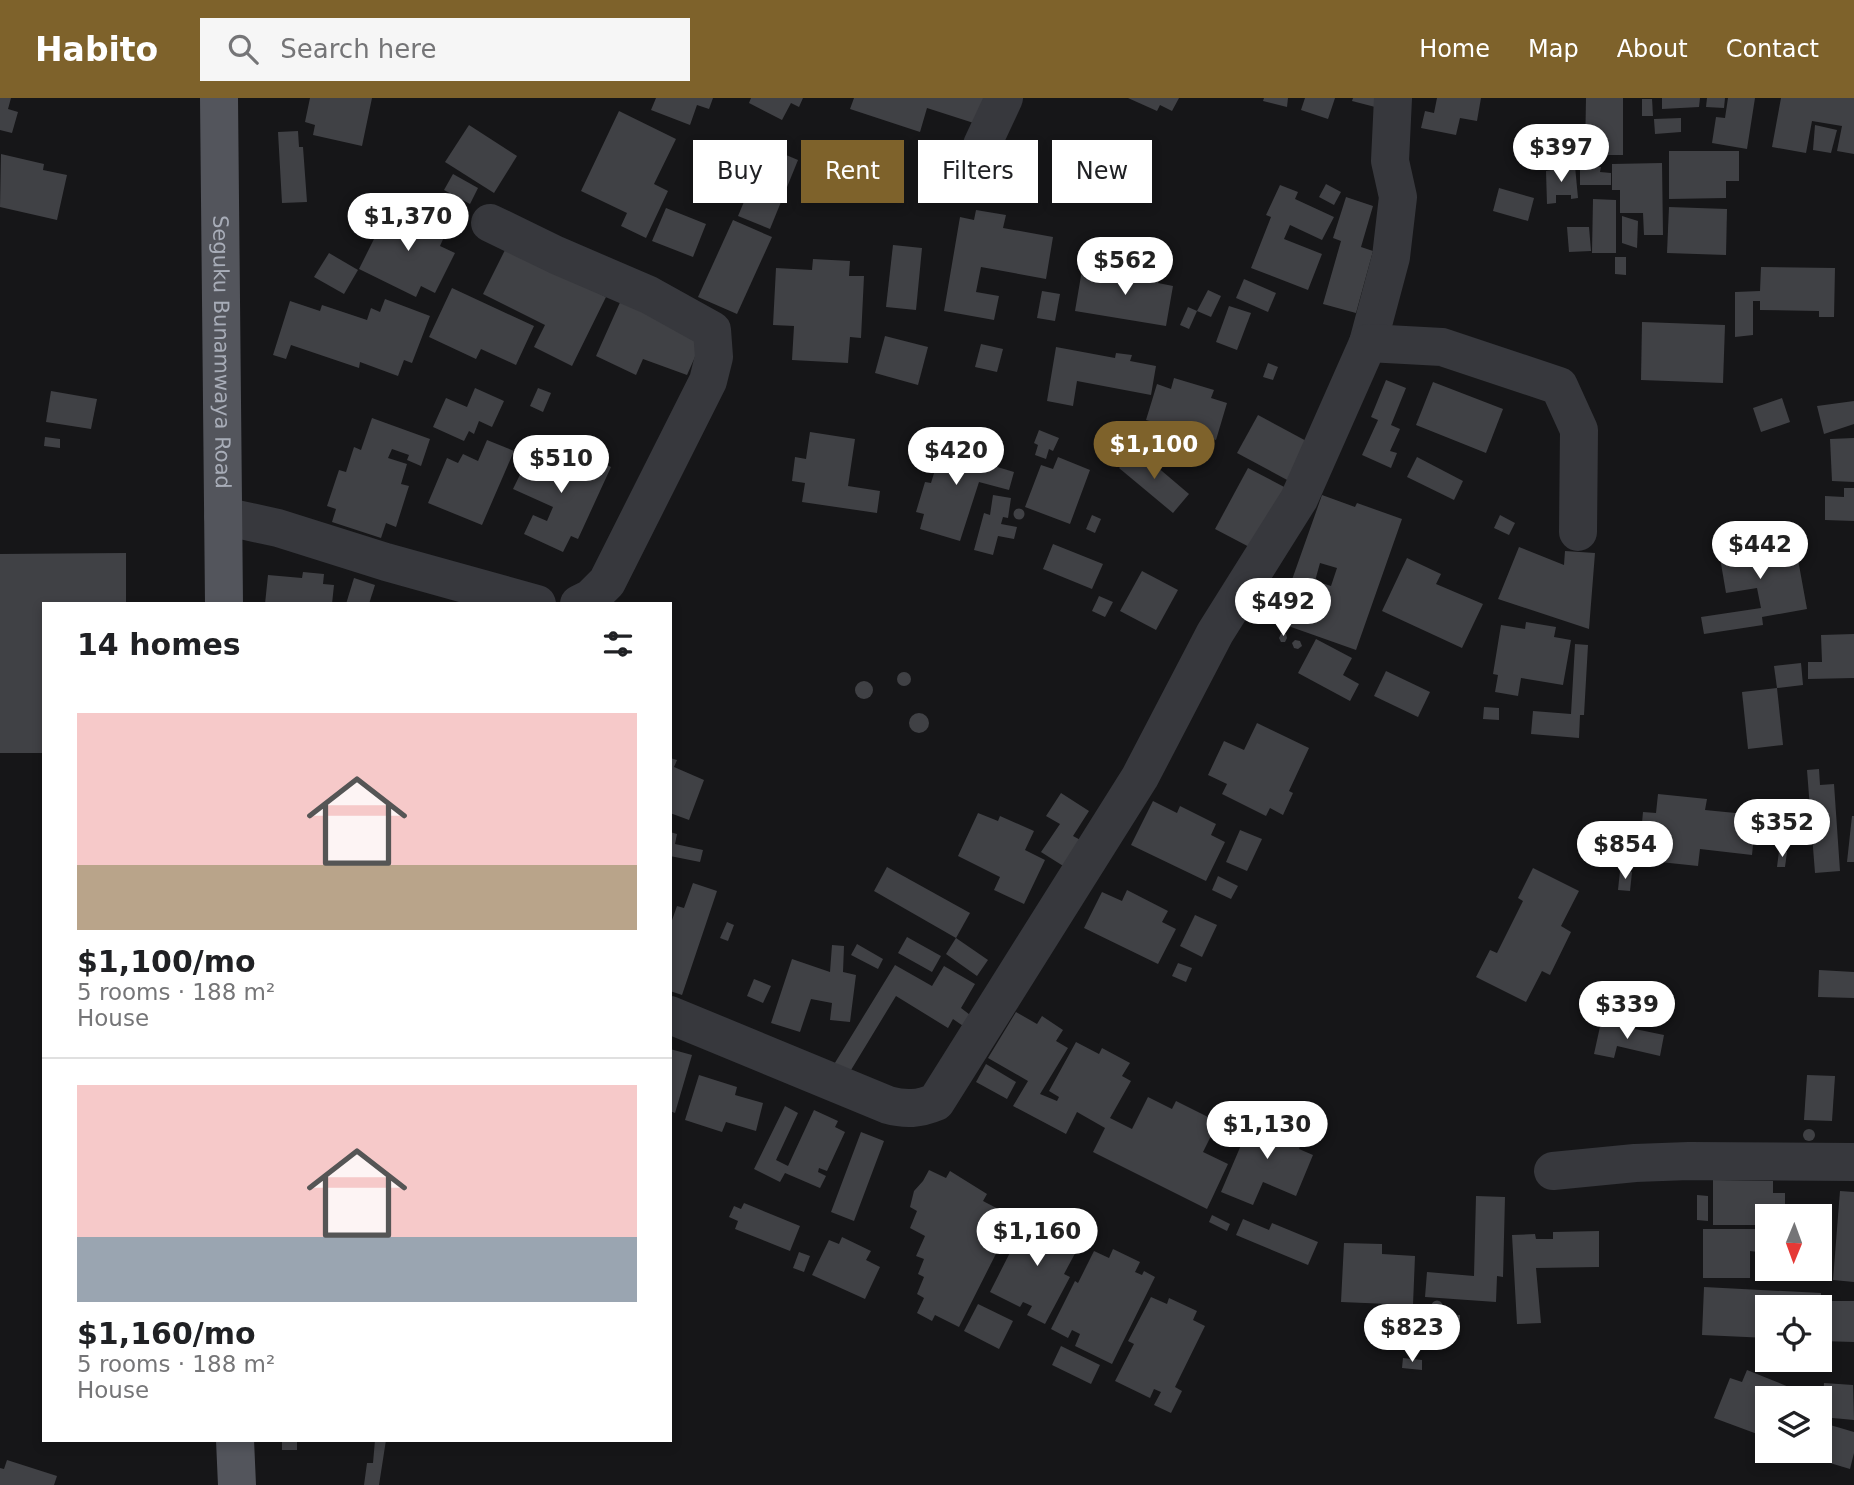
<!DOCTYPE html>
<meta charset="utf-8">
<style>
body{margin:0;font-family:"DejaVu Sans",sans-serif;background:#f6f6f6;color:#202124;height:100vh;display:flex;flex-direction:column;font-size:26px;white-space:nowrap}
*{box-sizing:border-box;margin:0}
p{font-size:23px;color:#757577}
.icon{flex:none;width:38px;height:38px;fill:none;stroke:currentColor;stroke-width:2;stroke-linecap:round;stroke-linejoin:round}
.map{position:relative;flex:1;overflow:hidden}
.side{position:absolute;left:42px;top:504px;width:630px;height:840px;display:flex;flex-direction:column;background:#fff;border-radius:0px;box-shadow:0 4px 10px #0003}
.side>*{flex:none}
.banner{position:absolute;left:693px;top:42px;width:665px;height:63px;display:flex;gap:14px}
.needle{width:46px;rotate:181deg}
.tools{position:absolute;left:1755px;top:1106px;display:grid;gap:14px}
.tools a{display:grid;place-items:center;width:77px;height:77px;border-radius:0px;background:#fff;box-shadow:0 4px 10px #0003;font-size:35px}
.price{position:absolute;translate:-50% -60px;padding:0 16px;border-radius:24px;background:#fff;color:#222;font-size:23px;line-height:46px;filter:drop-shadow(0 2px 4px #0008)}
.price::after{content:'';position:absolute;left:50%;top:42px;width:21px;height:16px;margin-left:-10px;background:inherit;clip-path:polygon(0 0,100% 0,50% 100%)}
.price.active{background:#7e622b;color:#fff}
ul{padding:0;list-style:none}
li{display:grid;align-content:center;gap:14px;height:371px;padding:0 35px}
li+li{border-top:2px solid #e0e0e0}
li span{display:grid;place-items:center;height:217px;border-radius:0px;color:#555}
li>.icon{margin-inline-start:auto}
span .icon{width:126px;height:126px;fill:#fffc;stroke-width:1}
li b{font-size:30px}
h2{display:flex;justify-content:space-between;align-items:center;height:84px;padding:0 35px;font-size:30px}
.tag{padding:0 24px;border-radius:0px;background:#fff;box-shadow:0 4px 10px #0003;font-size:24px;line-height:63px}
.tag.active{background:#7e622b;color:#fff}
header{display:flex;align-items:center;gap:42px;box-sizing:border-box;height:98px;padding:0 35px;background:#7e622b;color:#fff}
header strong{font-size:33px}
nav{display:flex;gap:38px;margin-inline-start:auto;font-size:24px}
.search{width:490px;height:63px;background:#f6f6f6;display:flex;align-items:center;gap:18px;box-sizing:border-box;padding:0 24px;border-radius:0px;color:#757577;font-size:26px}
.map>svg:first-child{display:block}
</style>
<header>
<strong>Habito</strong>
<div class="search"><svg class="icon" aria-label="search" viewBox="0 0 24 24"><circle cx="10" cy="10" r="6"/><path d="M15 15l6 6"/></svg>Search here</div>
<nav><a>Home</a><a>Map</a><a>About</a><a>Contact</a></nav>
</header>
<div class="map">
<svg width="1854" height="1387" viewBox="0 0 1854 1387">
<rect width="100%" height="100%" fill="#161618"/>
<g fill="#404145" fill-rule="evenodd">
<polygon points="0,0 11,0 8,11 18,14 12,35 0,32"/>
<polygon points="310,0 372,0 362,48 313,37 315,27 305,24"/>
<polygon points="656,0 713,0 709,11 697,7 690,27 651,12"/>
<polygon points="751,0 803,0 799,9 791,5 782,22 749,5"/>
<polygon points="854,0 992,0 983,28 927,10 920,34 850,11"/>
<polygon points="1128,0 1179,0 1172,13 1160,7 1157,13"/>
<polygon points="1264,0 1288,0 1287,9 1263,3"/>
<polygon points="1305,0 1335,0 1328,21 1301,12"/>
<polygon points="1353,0 1381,0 1379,10 1352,3"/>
<polygon points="1437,0 1481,0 1477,23 1460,20 1456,37 1421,30 1425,13 1434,15"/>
<polygon points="1586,0 1623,0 1623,57 1585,57"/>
<polygon points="1662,0 1700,0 1699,9 1662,11"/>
<polygon points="1707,0 1725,0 1724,10 1706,9"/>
<polygon points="1728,0 1755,0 1747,51 1712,45 1716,19 1725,20"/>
<polygon points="1781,0 1854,0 1854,56 1837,53 1842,28 1812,23 1806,55 1772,49"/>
<polygon points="1642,1 1652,1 1653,18 1642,18"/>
<polygon points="619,13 676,41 654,86 668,93 646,140 621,128 627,115 581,93"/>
<polygon points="1681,20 1681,34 1655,36 1654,21"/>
<polygon points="469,27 517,58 494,95 445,64"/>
<polygon points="1815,27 1837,32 1831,55 1813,52"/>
<polygon points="298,33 299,49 303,49 307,104 282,105 278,34"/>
<polygon points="1538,35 1547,38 1545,44 1552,47 1549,56 1533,50"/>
<polygon points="767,49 798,62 770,131 738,118"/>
<polygon points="1669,53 1739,53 1739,83 1726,83 1726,100 1669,101"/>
<polygon points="1,56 44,66 43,72 67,77 57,122 0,109"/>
<polygon points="1662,65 1663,137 1644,137 1643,115 1620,115 1620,92 1612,92 1612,66"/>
<polygon points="1575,68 1578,100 1571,101 1571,97 1556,97 1556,105 1547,106 1546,73"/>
<polygon points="1580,69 1601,69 1600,74 1611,75 1611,87 1580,87"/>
<polygon points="453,76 478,90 470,106 444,92"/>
<polygon points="1326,86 1341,94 1334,107 1319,99"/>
<polygon points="1280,87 1298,94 1295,101 1334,119 1322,142 1290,127 1284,141 1322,156 1308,192 1251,170 1271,119 1266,117"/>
<polygon points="1499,90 1534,100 1528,123 1493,113"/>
<polygon points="1346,99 1373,108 1361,149 1373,153 1356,215 1323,206 1341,143 1333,140"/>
<polygon points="1593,101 1616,102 1616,155 1592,155"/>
<polygon points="392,105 447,132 440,148 455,155 435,195 421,188 416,199 359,171"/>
<polygon points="1669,109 1727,111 1726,157 1667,155"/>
<polygon points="666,110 706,126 693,159 652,143"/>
<polygon points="976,112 1006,117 1003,130 1053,139 1046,181 981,169 976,194 999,198 994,222 944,213 960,119 974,122"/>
<polygon points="1622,118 1638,123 1637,150 1622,145"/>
<polygon points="733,122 772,139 737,216 698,199"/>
<polygon points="1567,129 1589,129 1591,153 1569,154"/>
<polygon points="893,147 922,150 916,212 886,209"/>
<polygon points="506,150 606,199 572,268 534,249 545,227 483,196"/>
<polygon points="329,155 358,172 344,196 314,179"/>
<polygon points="1615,159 1626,159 1626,177 1615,176"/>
<polygon points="813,161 850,163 849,178 864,178 861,240 850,239 848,265 792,262 794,228 773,227 776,170 812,172"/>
<polygon points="1761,169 1835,170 1834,219 1819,219 1819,213 1760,212 1760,203 1753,203 1753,237 1735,239 1735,194 1760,193"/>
<polygon points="1082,172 1134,181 1135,174 1159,177 1158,185 1173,188 1166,228 1075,213"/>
<polygon points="1244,181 1276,195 1268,214 1236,200"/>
<polygon points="452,190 534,228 516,267 481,251 476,261 429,239"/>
<polygon points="1208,192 1221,198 1211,219 1197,213"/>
<polygon points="1042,193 1060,196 1055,223 1037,220"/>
<polygon points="622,200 692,230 699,250 687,277 643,261 636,277 596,258"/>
<polygon points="385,201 430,218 412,265 404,262 398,278 360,264 359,270 291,247 286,261 273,257 290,203 320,213 322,207 367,222 371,210 380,214"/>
<polygon points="1229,208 1251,215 1237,252 1216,244"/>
<polygon points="1188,209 1197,213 1189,231 1180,227"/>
<polygon points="1642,224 1725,227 1723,285 1641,282"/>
<polygon points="885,238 928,249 918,287 875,275"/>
<polygon points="981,246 1003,251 997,274 975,269"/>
<polygon points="1056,249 1115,260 1116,255 1132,257 1130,263 1156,268 1151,297 1077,283 1073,308 1047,303"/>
<polygon points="1268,265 1278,269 1273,282 1263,279"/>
<polygon points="1174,280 1214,292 1211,300 1227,305 1216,342 1146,322 1157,286 1171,291"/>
<polygon points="1386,282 1406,290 1391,327 1400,331 1390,353 1397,355 1391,370 1362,357 1378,322 1371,319"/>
<polygon points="1433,284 1503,311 1486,355 1416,327"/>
<polygon points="475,290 504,303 492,329 479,323 474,336 469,333 464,343 433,329 446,300 467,309"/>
<polygon points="538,290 551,295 543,314 530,308"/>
<polygon points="51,293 97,301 91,331 46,324"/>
<polygon points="1782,300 1790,324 1761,334 1753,310"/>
<polygon points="1854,303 1854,326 1824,336 1817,308"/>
<polygon points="1258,317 1310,345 1289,383 1237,355"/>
<polygon points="372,320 430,341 421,368 407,362 409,357 392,351 388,360 407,366 401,386 409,388 396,429 386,425 381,440 332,424 336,411 327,408 339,372 346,374 354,349 361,352"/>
<polygon points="1039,332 1059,340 1053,353 1049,351 1046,361 1035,357 1038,347 1034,345"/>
<polygon points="810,334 855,341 848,388 880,393 877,415 802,404 805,385 792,383 795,359 806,361"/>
<polygon points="45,339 60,341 60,350 44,348"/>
<polygon points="935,339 987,355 984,365 1014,374 1009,392 979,384 960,443 920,431 924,416 916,414 925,384 931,385 935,372 926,369"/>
<polygon points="1854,340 1854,384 1832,383 1830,341"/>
<polygon points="487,342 514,353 482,427 428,405 447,360 458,365 463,356 478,363"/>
<polygon points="533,350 575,370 582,356 611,369 578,441 571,438 563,454 524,436 533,417 547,423 553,409 513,391"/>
<polygon points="1136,351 1189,396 1173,415 1119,370"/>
<polygon points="1058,359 1090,372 1070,426 1025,409 1041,367 1053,371"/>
<polygon points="1417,359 1463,383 1454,402 1407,379"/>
<polygon points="1248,370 1288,391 1255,452 1215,431"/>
<polygon points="1844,390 1854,390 1854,423 1825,422 1825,398 1844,399"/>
<polygon points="993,397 1011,400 1008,420 1003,419 1001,426 1017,429 1014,441 998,438 993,457 974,452 984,415 990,417"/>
<path d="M1322 397 1355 409 1357 405 1402 421 1356 552 1277 524ZM1320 465 1337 470 1331 488 1315 483Z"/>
<circle cx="1019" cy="416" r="5.5"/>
<polygon points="1092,417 1101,421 1095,435 1086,431"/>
<polygon points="1500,417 1515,425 1509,437 1494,430"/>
<polygon points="1793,434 1807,511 1762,519 1763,527 1704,536 1701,519 1761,510 1757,490 1726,495 1718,448"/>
<polygon points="1053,446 1103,466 1092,491 1043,471"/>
<polygon points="1519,449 1564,467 1565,453 1595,455 1589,531 1498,501"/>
<polygon points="126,455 126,506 44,506 44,655 0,655 0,456"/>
<polygon points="1407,460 1441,476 1436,486 1483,506 1462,550 1382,513"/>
<polygon points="1142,473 1178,492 1156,532 1120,513"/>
<polygon points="303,474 324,476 323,486 334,487 332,506 265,506 268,477 302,480"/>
<polygon points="354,480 375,487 369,506 346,506"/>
<polygon points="1099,498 1113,504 1105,519 1092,513"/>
<polygon points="1526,524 1556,529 1554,539 1571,542 1563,587 1521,580 1518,598 1495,594 1498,577 1493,576 1501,527 1525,531"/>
<polygon points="1281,536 1286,536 1287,540 1285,544 1281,544 1279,540"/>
<polygon points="1854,536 1854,580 1808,581 1808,564 1822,564 1821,537"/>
<polygon points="1316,541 1352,560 1343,577 1359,586 1350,603 1298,575"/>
<polygon points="1295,542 1300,543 1302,548 1298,551 1294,550 1292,545"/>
<polygon points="1575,546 1588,547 1584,617 1580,617 1579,640 1531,636 1533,613 1571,616"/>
<polygon points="1801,565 1803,587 1777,590 1774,568"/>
<polygon points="1386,573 1430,594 1418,619 1374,598"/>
<circle cx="904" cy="581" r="7"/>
<circle cx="864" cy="592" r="9"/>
<polygon points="1777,590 1783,647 1748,651 1742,594"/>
<polygon points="1484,609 1499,610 1499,622 1483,621"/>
<circle cx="919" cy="625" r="10"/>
<polygon points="1257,625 1309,650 1289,693 1293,695 1283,717 1270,710 1266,718 1222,696 1227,686 1208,677 1224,643 1244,652"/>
<polygon points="670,660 677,662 674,669 704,682 689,722 670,715"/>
<polygon points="1819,671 1820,687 1834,686 1840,773 1815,775 1807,672"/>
<polygon points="1061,695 1089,713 1073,738 1084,744 1068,771 1041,754 1060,726 1046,718"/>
<polygon points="1658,696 1707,701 1705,712 1756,717 1752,757 1700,751 1698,768 1660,764 1662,748 1640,746 1643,714 1656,715"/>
<polygon points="1153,703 1177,715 1180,708 1216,726 1211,737 1225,744 1206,783 1131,747"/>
<polygon points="978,715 998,723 1000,718 1034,733 1025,752 1045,762 1024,806 994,792 1000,779 958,758"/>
<polygon points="1852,718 1854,718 1854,764 1847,764"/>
<polygon points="1240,732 1262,741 1247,773 1226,764"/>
<polygon points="670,734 677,736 675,746 703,752 700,764 670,758"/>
<polygon points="1779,753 1787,754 1785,769 1777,769"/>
<polygon points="887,769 970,815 956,840 874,793"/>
<polygon points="1533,770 1579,793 1561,828 1571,834 1550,877 1542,873 1526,904 1476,879 1490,852 1497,855 1523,803 1518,800"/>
<polygon points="1620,773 1632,774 1630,793 1618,792"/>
<polygon points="1218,778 1238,788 1231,801 1212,792"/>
<polygon points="693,785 717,793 682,897 670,893 670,828 677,808 684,810"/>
<polygon points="1127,792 1168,813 1162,824 1176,831 1158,866 1084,830 1102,794 1122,803"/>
<polygon points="1195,817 1217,827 1202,859 1180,848"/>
<polygon points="727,824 734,827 728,843 720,840"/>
<polygon points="907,839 941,858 932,874 898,855"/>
<polygon points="956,840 988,862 977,878 946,856"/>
<polygon points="857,846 883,861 878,871 851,857"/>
<polygon points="832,847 844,848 843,874 856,877 850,924 830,922 832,905 811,901 800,934 771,925 792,861 830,874"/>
<polygon points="1178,865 1192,870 1186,884 1172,878"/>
<polygon points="895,867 932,888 944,868 975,886 961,910 974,920 966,930 953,921 948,930 896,898 848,977 833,968"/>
<polygon points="1819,872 1854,874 1854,900 1818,899"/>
<polygon points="754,881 771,888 763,905 747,898"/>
<polygon points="1016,914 1037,926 1042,918 1063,932 1056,943 1068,950 1040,996 1057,1003 1059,999 1049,993 1076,944 1099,956 1102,950 1130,965 1122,978 1131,983 1110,1020 1132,1031 1148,999 1172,1011 1176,1003 1218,1024 1203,1054 1228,1066 1207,1111 1093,1054 1105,1030 1077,1014 1066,1036 1013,1008 1028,983 988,960"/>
<polygon points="1601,924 1664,937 1660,958 1617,948 1614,960 1594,956"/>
<polygon points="670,951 692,957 675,1015 670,1013"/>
<polygon points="986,966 1016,984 1007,1001 976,984"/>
<polygon points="699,977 737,989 735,997 763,1005 756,1033 726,1024 722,1034 685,1022"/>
<polygon points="1807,977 1835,978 1832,1023 1804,1022"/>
<polygon points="785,1008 798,1015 776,1062 788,1068 814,1012 838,1023 835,1029 845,1034 827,1073 819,1070 818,1074 826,1078 820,1090 785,1075 780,1084 754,1071"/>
<polygon points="1264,1015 1288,1025 1284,1033 1303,1042 1299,1051 1313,1057 1296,1098 1263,1084 1253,1107 1221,1094 1253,1019 1260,1023"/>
<circle cx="1809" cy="1037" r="6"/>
<polygon points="861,1034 884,1043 854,1123 831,1114"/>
<polygon points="929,1072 946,1080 950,1073 987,1096 983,1103 1002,1113 998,1125 1009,1130 959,1229 935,1217 932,1223 917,1215 924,1200 917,1196 924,1179 918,1176 924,1161 916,1158 925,1138 910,1130 917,1113 910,1109 914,1093 923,1083"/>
<polygon points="1713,1082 1773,1083 1773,1095 1785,1095 1785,1106 1763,1106 1762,1127 1713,1127"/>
<polygon points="1840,1093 1854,1094 1854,1184 1833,1182"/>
<polygon points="1697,1097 1708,1098 1708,1123 1697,1122"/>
<polygon points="1476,1098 1505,1099 1503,1179 1497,1178 1496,1204 1425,1199 1427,1174 1474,1178"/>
<polygon points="744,1105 800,1128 790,1153 735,1131 738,1123 729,1119 734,1108 741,1111"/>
<polygon points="1212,1117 1230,1126 1227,1133 1209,1124"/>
<polygon points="1028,1119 1047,1128 1051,1120 1074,1132 1069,1143 1079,1148 1064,1176 1070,1179 1045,1226 1027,1217 1032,1208 1023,1204 1020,1209 990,1194"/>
<polygon points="1243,1121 1269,1132 1272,1125 1318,1144 1308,1167 1236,1137"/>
<polygon points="1703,1131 1757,1131 1758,1154 1750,1153 1750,1180 1703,1180"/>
<polygon points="1599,1133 1599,1169 1536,1170 1541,1225 1517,1226 1512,1137 1535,1136 1536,1141 1553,1141 1553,1134"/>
<polygon points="842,1139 871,1153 866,1162 880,1169 865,1201 812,1177 829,1142 839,1146"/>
<polygon points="1344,1145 1382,1146 1382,1156 1415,1158 1413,1207 1341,1204"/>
<polygon points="1113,1151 1140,1164 1135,1174 1142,1177 1144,1173 1155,1179 1112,1266 1075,1248 1080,1236 1072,1232 1068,1240 1051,1231 1075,1183 1078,1185 1094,1153 1109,1160"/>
<polygon points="799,1154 810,1158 804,1174 793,1170"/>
<polygon points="1704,1189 1821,1195 1821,1203 1854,1203 1854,1244 1820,1243 1820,1209 1768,1209 1768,1240 1702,1237"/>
<polygon points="1151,1199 1167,1206 1169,1200 1197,1213 1193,1222 1205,1228 1175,1289 1182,1293 1171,1315 1154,1307 1161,1294 1154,1291 1150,1300 1115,1283 1134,1246 1128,1243"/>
<circle cx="1437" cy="1208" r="5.5"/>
<polygon points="978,1206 1013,1223 999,1251 964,1233"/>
<polygon points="1425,1217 1460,1217 1460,1237 1436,1236 1436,1250 1424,1250"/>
<polygon points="1061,1248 1100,1267 1091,1286 1052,1267"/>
<polygon points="1403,1260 1422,1262 1422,1272 1402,1270"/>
<polygon points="1747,1272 1789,1289 1784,1300 1768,1300 1768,1340 1714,1320 1730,1280 1742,1284"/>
<polygon points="1824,1285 1853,1287 1854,1322 1822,1319"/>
<polygon points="1820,1324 1854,1334 1854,1355 1850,1371 1810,1359 1812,1353 1820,1353"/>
<rect x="282" y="1342" width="15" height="10"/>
<polygon points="375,1342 386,1342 379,1387 364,1387 367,1365 373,1365"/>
<polygon points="7,1362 57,1378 54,1387 0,1387 0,1370 4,1371"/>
</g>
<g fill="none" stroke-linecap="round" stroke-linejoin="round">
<g stroke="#37383d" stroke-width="38">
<polyline points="982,47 1004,0"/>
<polyline points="490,125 556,157 649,197 712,232 714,259 708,283 607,484 591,500 579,506"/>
<polyline points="1368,245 1391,159 1398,99 1390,63 1393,0"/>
<polyline points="223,418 278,430 386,464 537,506"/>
<path d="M670 917 888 1007C906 1012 919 1011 936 1004L1140 679 1215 535 1299 401 1368 245 1442 249 1559 288 1579 332 1578 434"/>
<polyline points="1553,1073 1635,1065 1689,1063 1854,1064"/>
</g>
<g stroke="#53555c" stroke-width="38">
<path id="s1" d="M219 0 224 506"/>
<polyline points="235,1342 237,1387"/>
</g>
</g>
<g text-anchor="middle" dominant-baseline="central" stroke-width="5" stroke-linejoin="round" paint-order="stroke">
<g font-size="21" fill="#a8adb8" stroke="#111113">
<text stroke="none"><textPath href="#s1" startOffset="254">Seguku Bunamwaya Road</textPath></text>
</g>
</g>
</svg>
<div class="tools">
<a><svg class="needle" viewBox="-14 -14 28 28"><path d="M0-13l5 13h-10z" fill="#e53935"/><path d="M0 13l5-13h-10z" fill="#757577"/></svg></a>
<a><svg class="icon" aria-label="locate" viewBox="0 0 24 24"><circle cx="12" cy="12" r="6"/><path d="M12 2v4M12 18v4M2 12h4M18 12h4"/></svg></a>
<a><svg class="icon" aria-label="layers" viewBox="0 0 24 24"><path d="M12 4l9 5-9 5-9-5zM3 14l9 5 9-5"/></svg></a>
</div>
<b class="price" style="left:1561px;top:86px">$397</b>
<b class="price" style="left:408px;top:155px">$1,370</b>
<b class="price" style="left:1125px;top:199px">$562</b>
<b class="price active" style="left:1154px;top:383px">$1,100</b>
<b class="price" style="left:956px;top:389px">$420</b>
<b class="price" style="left:561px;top:397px">$510</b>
<b class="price" style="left:1760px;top:483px">$442</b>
<b class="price" style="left:1283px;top:540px">$492</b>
<b class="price" style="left:1782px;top:761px">$352</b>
<b class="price" style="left:1625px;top:783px">$854</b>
<b class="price" style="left:1627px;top:943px">$339</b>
<b class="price" style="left:1267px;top:1063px">$1,130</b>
<b class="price" style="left:1037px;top:1170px">$1,160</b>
<b class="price" style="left:1412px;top:1266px">$823</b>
<div class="banner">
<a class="tag">Buy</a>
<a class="tag active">Rent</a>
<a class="tag">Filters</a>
<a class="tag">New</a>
</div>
<section class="side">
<h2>14 homes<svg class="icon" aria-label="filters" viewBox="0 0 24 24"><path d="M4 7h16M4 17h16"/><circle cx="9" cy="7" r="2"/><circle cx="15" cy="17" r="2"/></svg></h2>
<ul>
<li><span style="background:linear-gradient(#f6c9c9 70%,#b9a48a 0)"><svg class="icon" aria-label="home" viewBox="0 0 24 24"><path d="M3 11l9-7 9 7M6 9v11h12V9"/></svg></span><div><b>$1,100/mo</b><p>5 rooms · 188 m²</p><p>House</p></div></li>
<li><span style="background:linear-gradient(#f6c9c9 70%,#9aa5b1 0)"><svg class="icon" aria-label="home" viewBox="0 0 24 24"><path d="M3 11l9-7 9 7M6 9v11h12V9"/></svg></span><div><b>$1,160/mo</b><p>5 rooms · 188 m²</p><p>House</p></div></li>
</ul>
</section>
</div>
